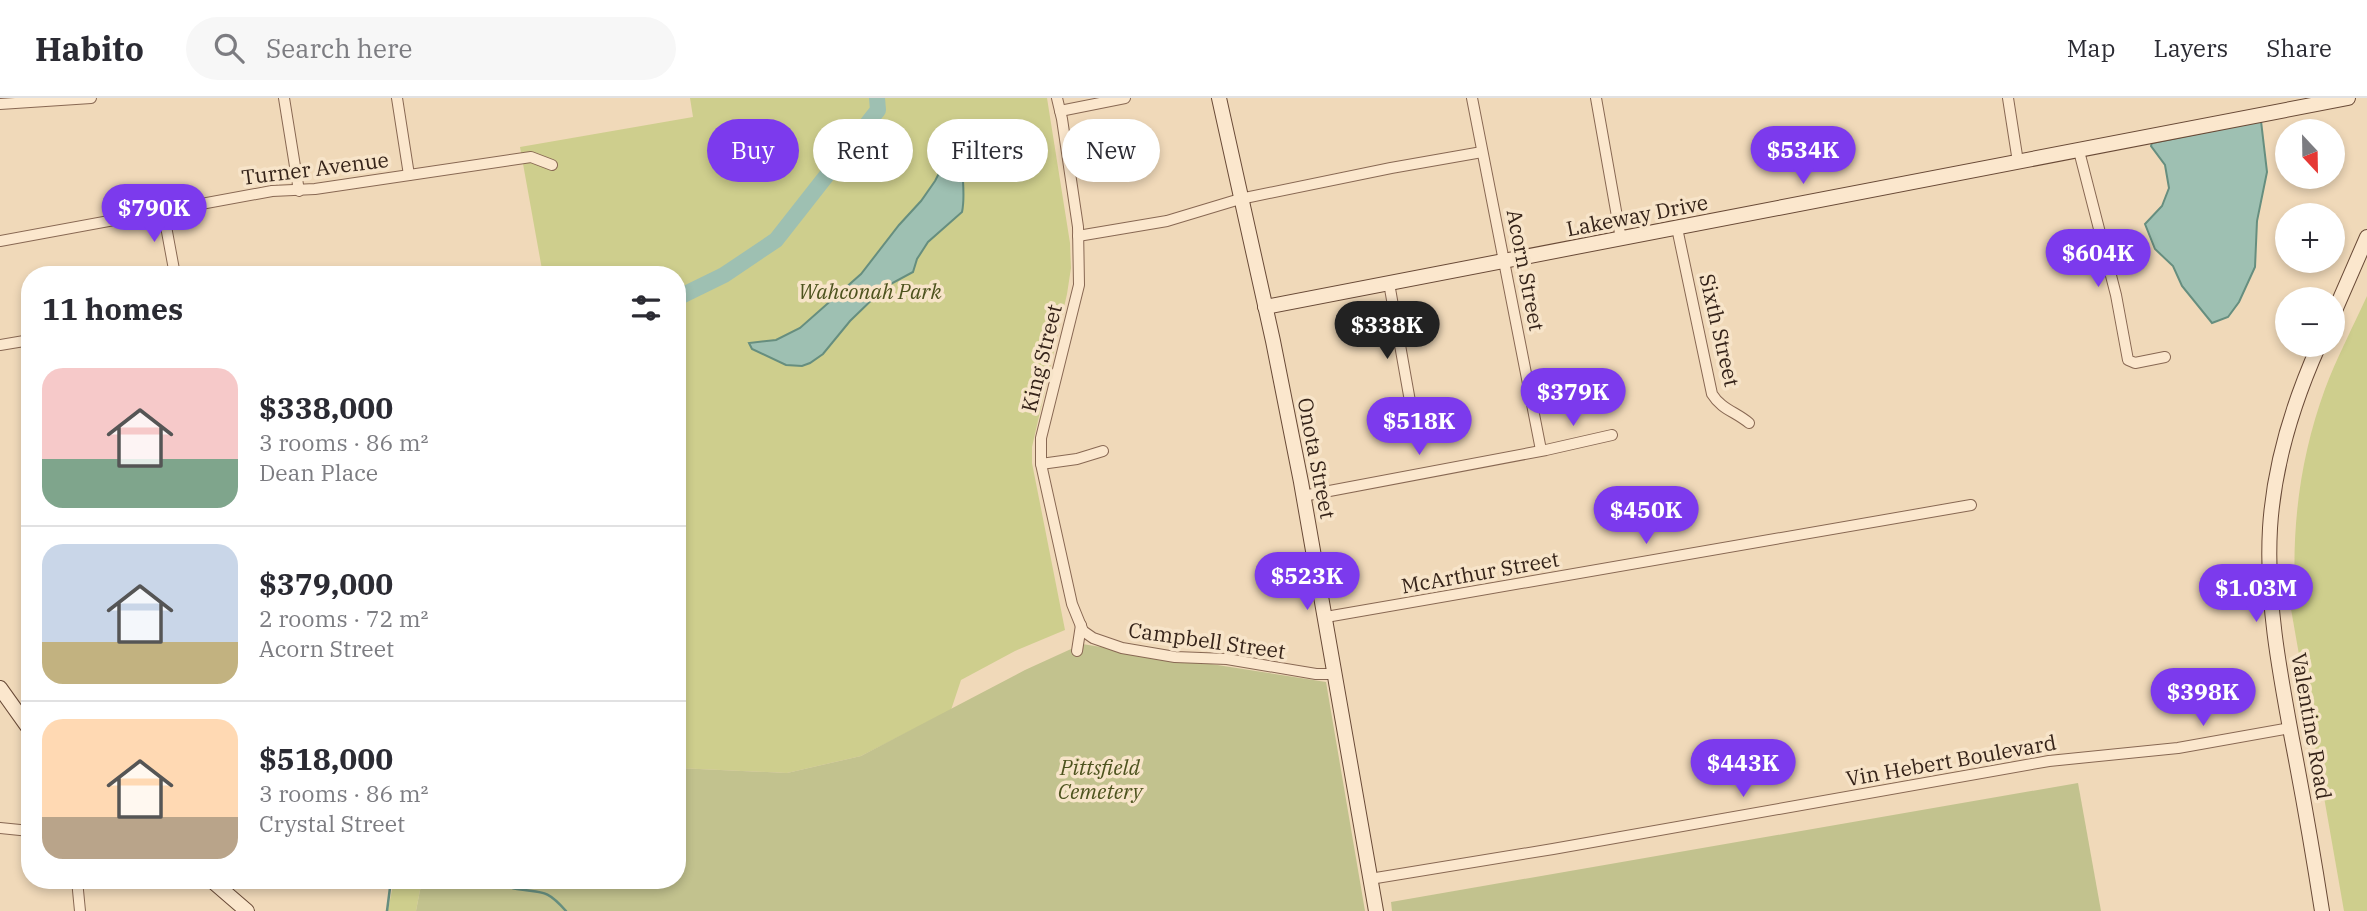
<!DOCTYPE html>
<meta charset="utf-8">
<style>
body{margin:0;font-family:"IBM Plex Serif",serif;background:#f7f7f7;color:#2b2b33;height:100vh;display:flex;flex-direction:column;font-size:26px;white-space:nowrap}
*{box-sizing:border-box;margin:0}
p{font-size:23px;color:#7c7c81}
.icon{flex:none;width:38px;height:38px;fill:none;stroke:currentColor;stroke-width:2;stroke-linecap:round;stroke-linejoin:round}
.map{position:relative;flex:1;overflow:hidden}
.panel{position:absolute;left:21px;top:168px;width:665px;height:623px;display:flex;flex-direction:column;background:#fff;border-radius:28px;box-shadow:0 4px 10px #0003}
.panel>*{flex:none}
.top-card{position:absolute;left:707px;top:21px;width:665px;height:63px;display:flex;gap:14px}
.needle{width:46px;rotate:158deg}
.controls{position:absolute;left:2275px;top:21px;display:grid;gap:14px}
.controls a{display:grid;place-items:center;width:70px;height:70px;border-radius:50%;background:#fff;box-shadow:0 4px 10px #0003;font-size:35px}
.price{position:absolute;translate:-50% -60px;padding:0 16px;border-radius:24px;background:#7c3aed;color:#fff;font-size:23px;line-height:46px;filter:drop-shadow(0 2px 4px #0008)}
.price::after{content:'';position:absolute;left:50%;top:42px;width:21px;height:16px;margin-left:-10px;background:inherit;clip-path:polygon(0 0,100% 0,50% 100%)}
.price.active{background:#222;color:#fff}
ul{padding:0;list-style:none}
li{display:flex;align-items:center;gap:21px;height:175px;padding:0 21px}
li+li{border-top:2px solid #e1e1e2}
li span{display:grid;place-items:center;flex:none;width:196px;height:140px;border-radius:21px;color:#555}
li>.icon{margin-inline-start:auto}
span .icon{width:84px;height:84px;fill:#fffc;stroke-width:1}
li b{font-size:30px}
h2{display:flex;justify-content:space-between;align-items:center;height:84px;padding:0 21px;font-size:30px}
.tag{padding:0 24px;border-radius:32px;background:#fff;box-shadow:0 4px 10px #0003;font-size:24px;line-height:63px}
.tag.active{background:#7c3aed;color:#fff}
header{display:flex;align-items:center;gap:42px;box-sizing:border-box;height:98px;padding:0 35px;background:#fff;border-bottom:2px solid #e1e1e2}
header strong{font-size:33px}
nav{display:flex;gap:38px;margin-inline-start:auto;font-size:24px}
.search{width:490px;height:63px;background:#f7f7f7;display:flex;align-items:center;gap:18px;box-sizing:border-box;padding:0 24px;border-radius:38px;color:#7c7c81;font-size:26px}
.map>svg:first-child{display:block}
</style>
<header>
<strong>Habito</strong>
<div class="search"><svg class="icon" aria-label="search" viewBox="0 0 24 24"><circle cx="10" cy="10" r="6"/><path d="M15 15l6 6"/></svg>Search here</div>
<nav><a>Map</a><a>Layers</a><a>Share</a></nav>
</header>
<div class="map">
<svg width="2367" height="813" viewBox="0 0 2367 813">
<rect width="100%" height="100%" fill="#f0d9b9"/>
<g fill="#cece8d">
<polygon points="690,0 1047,0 1070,145 1071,170 1067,196 1032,349 1032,365 1065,532 1015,553 961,582 951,612 861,658 787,675 677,670 677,177 543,177 520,49 693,19"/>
<path d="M2367 198V813H2344L2288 494 2295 493C2292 423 2301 357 2325 291 2337 259 2353 229 2367 198Z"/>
<polygon points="394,782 427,782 420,792 416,813 385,813 388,812"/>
</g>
<g fill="#c2c28e">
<polygon points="1082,546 1326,584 1365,813 416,813 420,792 427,782 677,782 677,670 787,675 861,658 1025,572"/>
<polygon points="2078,685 2101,813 1392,813 1391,804"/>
</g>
<g fill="#9ec0b2" stroke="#668e7f" stroke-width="2">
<polygon points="2261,23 2267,74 2257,123 2255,169 2239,204 2228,219 2212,225 2182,188 2173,168 2155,151 2145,126 2162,108 2169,90 2165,67 2151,48 2152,45"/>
<path d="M955 53H958C963 66 965 100 962 114L928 144 917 161 913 174 885 189 850 223 823 256 810 265 802 268 786 267 752 251 749 245 776 242 800 230 861 176 899 127 921 103 935 83 949 56Z"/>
</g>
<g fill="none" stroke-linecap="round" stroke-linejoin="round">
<g stroke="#668e7f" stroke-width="2.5">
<path d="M496 782C502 785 510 790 517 791 542 795 546 790 566 813"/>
<polyline points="387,813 391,782"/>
</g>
<polyline stroke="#9ec0b2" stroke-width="16" points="677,200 724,177 776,142 878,12 877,0"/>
<defs>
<g id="street">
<polyline points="284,0 299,93"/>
<polyline points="397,0 409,77"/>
<polyline points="1057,0 1062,21 1078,129 1079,187 1041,340 1041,366 1072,506 1083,533 1093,540 1122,550 1175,559 1227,561 1316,576 1335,576"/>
<polyline points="1472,0 1541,352"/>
<polyline points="1596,0 1621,141"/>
<polyline points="2008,0 2018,64"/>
<polyline points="0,6 91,0"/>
<polyline points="1060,13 1125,0"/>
<polyline points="2079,53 2116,197 2128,262 2135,265 2165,259"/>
<polyline points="163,112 175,177"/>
<path d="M1677 130 1712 296C1721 311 1736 314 1749 325"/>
<polyline points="1078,138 1167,123 1240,101 1391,70 1482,54"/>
<polyline points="0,143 272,93 315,91 531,59 552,67"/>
<polyline points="1389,185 1416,337"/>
<polyline points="0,247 30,242"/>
<polyline points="1041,366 1077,361 1103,353"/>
<polyline points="1303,398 1546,352 1612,337"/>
<polyline points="1326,519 1971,407"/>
<polyline points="1077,553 1081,527"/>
<polyline points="0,730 30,733"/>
<polyline points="1370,781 1553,751 2049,663 2178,650 2290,630"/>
<polyline points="77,782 80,813"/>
</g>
<g id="secondary">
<polyline points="1219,0 1273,243 1301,384 1376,813"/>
<polyline points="1265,209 2348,0"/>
<polyline points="2333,217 2367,139"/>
<path d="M2319 247C2293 305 2274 366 2270 430 2266 501 2279 571 2292 641 2303 698 2313 755 2322 813"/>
<polyline points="0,590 30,632"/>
<polyline points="211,782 247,813"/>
</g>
</defs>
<use href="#street" stroke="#886853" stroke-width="12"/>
<use href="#secondary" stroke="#694a37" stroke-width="16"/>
<use href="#street" stroke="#fbe7cd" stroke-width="10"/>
<use href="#secondary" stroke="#fbe7cd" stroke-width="14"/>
</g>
<g text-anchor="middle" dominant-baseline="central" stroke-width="7" stroke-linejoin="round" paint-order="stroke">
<g font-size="21" fill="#352319" stroke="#f7e4c9">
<text transform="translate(315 70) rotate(-7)">Turner Avenue</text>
<text transform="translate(1637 117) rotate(-11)">Lakeway Drive</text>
<text transform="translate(1526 172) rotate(79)">Acorn Street</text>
<text transform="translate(1720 232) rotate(77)">Sixth Street</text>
<text transform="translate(1041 260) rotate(-76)">King Street</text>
<text transform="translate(1317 360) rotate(79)">Onota Street</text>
<text transform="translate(1480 474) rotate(-10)">McArthur Street</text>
<text transform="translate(1207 542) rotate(8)">Campbell Street</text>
<text transform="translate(2312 628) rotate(80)">Valentine Road</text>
<text transform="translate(1951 662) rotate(-10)">Vin Hebert Boulevard</text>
</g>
<g font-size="21" font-style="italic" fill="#4d531e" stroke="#f7e4c9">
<text x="870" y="193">Wahconah Park</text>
<text x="1100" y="669">Pittsfield<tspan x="1100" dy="24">Cemetery</tspan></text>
</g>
</g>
</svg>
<div class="controls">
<a><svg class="needle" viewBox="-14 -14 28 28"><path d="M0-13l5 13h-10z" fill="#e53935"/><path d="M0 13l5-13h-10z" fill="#7c7c81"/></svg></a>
<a>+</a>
<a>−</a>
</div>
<b class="price" style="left:1803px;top:88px">$534K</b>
<b class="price" style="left:154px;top:146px">$790K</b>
<b class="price" style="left:2098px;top:191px">$604K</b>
<b class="price active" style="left:1387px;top:263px">$338K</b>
<b class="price" style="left:1573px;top:330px">$379K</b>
<b class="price" style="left:1419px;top:359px">$518K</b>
<b class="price" style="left:1646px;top:448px">$450K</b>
<b class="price" style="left:1307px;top:514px">$523K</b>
<b class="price" style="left:2256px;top:526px">$1.03M</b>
<b class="price" style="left:2203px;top:630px">$398K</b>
<b class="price" style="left:1743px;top:701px">$443K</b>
<div class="top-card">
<a class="tag active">Buy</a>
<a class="tag">Rent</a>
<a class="tag">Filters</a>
<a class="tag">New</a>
</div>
<section class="panel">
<h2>11 homes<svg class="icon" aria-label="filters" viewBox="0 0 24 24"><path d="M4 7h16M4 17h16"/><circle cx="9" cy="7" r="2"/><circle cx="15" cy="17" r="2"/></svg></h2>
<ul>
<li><span style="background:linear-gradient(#f6c9c9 65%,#7fa58c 0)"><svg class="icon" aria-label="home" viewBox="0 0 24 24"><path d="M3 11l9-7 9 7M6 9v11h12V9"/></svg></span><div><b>$338,000</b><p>3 rooms · 86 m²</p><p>Dean Place</p></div></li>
<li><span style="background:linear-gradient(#c9d6e8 70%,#c2b280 0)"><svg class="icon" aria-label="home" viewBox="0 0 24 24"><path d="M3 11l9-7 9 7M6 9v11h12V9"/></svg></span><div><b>$379,000</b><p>2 rooms · 72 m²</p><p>Acorn Street</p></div></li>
<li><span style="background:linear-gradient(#ffd9b3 70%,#b9a48a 0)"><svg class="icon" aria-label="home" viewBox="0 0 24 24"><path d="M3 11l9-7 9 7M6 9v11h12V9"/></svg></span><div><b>$518,000</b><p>3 rooms · 86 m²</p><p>Crystal Street</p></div></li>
</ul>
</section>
</div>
